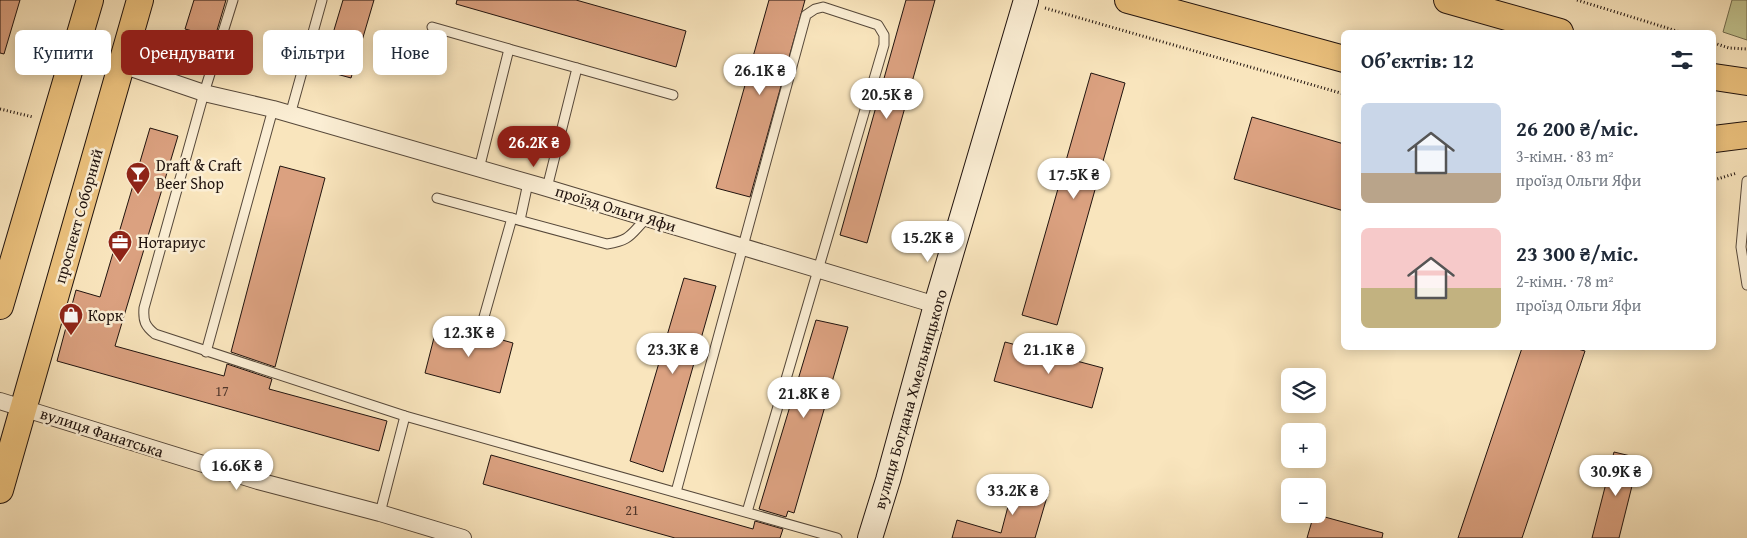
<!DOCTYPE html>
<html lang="uk">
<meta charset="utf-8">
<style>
body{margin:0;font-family:"Gentium Book Plus",serif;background:#f2f2f3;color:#1f2937;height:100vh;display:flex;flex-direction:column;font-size:19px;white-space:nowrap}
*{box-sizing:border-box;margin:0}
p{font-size:16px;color:#747a83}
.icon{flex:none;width:28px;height:28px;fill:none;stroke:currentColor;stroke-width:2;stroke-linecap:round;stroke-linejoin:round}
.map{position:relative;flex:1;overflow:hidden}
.sheet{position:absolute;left:1341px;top:30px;width:375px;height:320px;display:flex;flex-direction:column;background:#fff;border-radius:8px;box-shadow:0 2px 12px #0003}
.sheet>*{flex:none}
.hud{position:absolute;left:15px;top:30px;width:475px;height:45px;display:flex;gap:10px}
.buttons{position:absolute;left:1281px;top:368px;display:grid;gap:10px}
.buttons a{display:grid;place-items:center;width:45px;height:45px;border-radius:8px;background:#fff;box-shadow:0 2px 12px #0003;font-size:25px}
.price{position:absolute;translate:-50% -42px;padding:0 11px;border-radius:18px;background:#fff;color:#222;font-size:16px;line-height:32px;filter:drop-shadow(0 1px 2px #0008)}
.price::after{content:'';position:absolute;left:50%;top:30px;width:15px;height:11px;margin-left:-8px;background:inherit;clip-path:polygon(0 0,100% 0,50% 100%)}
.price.current{background:#8f2418;color:#fff}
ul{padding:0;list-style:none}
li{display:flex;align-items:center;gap:15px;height:125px;padding:0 20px}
li span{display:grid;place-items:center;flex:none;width:140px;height:100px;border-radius:8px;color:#555}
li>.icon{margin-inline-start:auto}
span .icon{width:60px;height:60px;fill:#fffc;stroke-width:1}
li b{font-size:21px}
h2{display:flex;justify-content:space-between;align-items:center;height:60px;padding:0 20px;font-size:21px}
.tag{padding:0 18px;border-radius:8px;background:#fff;box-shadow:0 2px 12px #0003;font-size:18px;line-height:45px}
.tag.current{background:#8f2418;color:#fff}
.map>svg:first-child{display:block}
</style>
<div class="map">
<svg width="1747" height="538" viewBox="0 0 1747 538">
<rect width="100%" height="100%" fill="#f9e5bd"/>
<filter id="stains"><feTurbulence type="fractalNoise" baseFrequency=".004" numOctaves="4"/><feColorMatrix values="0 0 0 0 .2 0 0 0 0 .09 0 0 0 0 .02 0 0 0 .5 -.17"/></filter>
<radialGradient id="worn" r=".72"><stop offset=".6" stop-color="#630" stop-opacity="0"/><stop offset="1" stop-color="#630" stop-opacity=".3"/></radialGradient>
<polygon fill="#c1c38f" stroke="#706b4e" points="1732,0 1747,0 1747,40 1723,32"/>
<g fill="#dba180" stroke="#20130e">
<polygon points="0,0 20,0 4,54 0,53"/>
<polygon points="194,0 226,0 215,37 185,29"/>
<polygon points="343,0 374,0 351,78 322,70"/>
<polygon points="457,0 576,0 686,31 676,67 456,4"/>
<polygon points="769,0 805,0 750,197 716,188"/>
<polygon points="906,0 935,0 867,243 840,235"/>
<polygon points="1091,73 1125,83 1057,325 1022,315"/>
<polygon points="1252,117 1344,144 1344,211 1234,179"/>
<polygon points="150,128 178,136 115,346 224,376 227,364 272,379 269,389 387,421 379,451 57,361 76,290 100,297"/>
<polygon points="280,166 325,178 275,367 231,352"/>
<polygon points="684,278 716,286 663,472 630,461"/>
<polygon points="816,320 848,327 794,513 788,511 786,517 759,509"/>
<polygon points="438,322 513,343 500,393 425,373"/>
<polygon points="1005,342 1103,368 1092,408 994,381"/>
<polygon points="1522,348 1574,348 1585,351 1522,538 1458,538"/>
<polygon points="1614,452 1639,458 1619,538 1592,538"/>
<polygon points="491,455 753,529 755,521 783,529 780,538 675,538 483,484"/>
<polygon points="1015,480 1049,490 1035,538 952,538 957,520 1001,533"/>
<polygon points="1314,514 1383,533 1382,538 1307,538"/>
</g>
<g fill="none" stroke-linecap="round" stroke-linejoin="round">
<defs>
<g id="service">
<path d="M233 0 204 93 144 308C143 321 145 326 155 334L405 416 837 538"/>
<polyline points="432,27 509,49"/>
<polyline points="577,68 673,95"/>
<polyline points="290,115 322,0"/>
<polyline points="479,169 509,49 577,68 547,188"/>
<polyline points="1747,181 1741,247 1747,285"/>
<path d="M437 198 607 244C632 240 630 234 647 218"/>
<polyline points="520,220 528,183"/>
<polyline points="482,324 512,218"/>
<polyline points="206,352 273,109"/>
<polyline points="676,492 806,15 815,9 823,7 878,25 884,35 884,45 747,512"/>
<polyline points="380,513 405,416"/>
</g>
<g id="minor">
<polyline points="122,65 204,93 273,109 547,188 936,305"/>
<polyline points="0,401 258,481 380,513 463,538"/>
</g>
<polyline id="secondary" points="870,538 888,480 936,305 1026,0"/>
<g id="primary">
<polyline points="1128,0 1344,59"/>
<polyline points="1447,0 1560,32"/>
<polyline points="1714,77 1747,82"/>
<polyline points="1714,139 1747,135"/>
<polyline points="0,306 90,0"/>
<polyline points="0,490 140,0"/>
</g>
</defs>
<use href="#service" stroke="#56483a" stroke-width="11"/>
<use href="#minor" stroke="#56483a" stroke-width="18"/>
<use href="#secondary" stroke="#20130e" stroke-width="26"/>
<use href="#primary" stroke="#20130e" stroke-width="28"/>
<g stroke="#20130e" stroke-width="3" stroke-dasharray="1 2.5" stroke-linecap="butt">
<polyline points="1577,0 1680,32"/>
<polyline points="1045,8 1344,94"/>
<polyline points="1714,43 1729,48 1747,49"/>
<polyline points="0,109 33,117"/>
<polyline points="1714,180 1737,173"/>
</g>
<use href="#service" stroke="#fbeed4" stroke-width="9"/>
<use href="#minor" stroke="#fbeed4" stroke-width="16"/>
<use href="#secondary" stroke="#fbeed4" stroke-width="24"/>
<use href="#primary" stroke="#ecc27e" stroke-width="26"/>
</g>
<defs>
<symbol id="bar-pin" viewBox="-11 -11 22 30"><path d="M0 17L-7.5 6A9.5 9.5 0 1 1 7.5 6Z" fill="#8f2418" stroke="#fbeed4"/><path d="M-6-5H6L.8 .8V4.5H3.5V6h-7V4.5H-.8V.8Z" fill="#fff"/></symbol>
<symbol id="office-pin" viewBox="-11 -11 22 30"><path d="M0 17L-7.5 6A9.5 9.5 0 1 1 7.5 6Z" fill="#8f2418" stroke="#fbeed4"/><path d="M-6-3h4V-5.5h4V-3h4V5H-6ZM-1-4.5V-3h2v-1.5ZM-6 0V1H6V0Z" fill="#fff"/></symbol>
<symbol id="shop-pin" viewBox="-11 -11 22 30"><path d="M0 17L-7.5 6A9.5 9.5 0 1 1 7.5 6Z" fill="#8f2418" stroke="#fbeed4"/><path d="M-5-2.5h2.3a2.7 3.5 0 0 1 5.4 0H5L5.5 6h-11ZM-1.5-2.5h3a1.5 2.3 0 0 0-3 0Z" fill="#fff"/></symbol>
</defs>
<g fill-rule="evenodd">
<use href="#bar-pin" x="124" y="160" width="28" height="38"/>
<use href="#office-pin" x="106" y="228" width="28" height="38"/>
<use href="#shop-pin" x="57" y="301" width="28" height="38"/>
</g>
<g text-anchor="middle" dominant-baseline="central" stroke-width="5" stroke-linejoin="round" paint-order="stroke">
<g font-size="14" fill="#4f362a">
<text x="222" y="391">17</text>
<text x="632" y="510">21</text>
</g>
<g font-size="16" fill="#20130e" stroke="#fbeed4" text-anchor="start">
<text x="156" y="165">Draft &amp; Craft<tspan x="156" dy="18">Beer Shop</tspan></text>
<text x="138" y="242">Нотариус</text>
<text x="88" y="315">Корк</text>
</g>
<g font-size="16" fill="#20130e" stroke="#fbeed4">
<text transform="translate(616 208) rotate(17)">проїзд Ольги Яфи</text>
<text transform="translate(78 216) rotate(-74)">проспект Соборний</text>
<text transform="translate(910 399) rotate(-74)">вулиця Богдана Хмельницького</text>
<text transform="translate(102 432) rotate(18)">вулиця Фанатська</text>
</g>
</g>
<rect width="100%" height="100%" filter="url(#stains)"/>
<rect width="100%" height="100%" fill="url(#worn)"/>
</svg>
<div class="buttons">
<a><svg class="icon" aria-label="layers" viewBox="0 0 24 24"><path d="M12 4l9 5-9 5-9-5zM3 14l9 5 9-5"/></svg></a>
<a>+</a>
<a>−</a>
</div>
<b class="price" style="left:760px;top:96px">26.1K ₴</b>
<b class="price" style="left:887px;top:120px">20.5K ₴</b>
<b class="price current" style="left:534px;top:168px">26.2K ₴</b>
<b class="price" style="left:1074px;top:200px">17.5K ₴</b>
<b class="price" style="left:928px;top:263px">15.2K ₴</b>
<b class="price" style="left:469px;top:358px">12.3K ₴</b>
<b class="price" style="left:673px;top:375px">23.3K ₴</b>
<b class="price" style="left:1049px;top:375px">21.1K ₴</b>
<b class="price" style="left:804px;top:419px">21.8K ₴</b>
<b class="price" style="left:237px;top:491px">16.6K ₴</b>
<b class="price" style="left:1616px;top:497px">30.9K ₴</b>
<b class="price" style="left:1013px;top:516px">33.2K ₴</b>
<div class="hud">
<a class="tag">Купити</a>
<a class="tag current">Орендувати</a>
<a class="tag">Фільтри</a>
<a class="tag">Нове</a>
</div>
<section class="sheet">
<h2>Об’єктів: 12<svg class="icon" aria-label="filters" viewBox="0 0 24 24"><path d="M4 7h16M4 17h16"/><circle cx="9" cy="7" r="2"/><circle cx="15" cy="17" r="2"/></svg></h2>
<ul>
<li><span style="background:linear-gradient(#c9d6e8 70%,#b9a48a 0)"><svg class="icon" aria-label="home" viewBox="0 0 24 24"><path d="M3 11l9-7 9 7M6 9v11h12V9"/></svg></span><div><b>26 200 ₴/міс.</b><p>3-кімн. · 83 m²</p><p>проїзд Ольги Яфи</p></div></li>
<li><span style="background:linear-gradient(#f6c9c9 60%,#c2b280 0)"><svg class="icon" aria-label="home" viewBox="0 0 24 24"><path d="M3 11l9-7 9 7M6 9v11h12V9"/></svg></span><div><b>23 300 ₴/міс.</b><p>2-кімн. · 78 m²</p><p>проїзд Ольги Яфи</p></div></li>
</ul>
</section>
</div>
